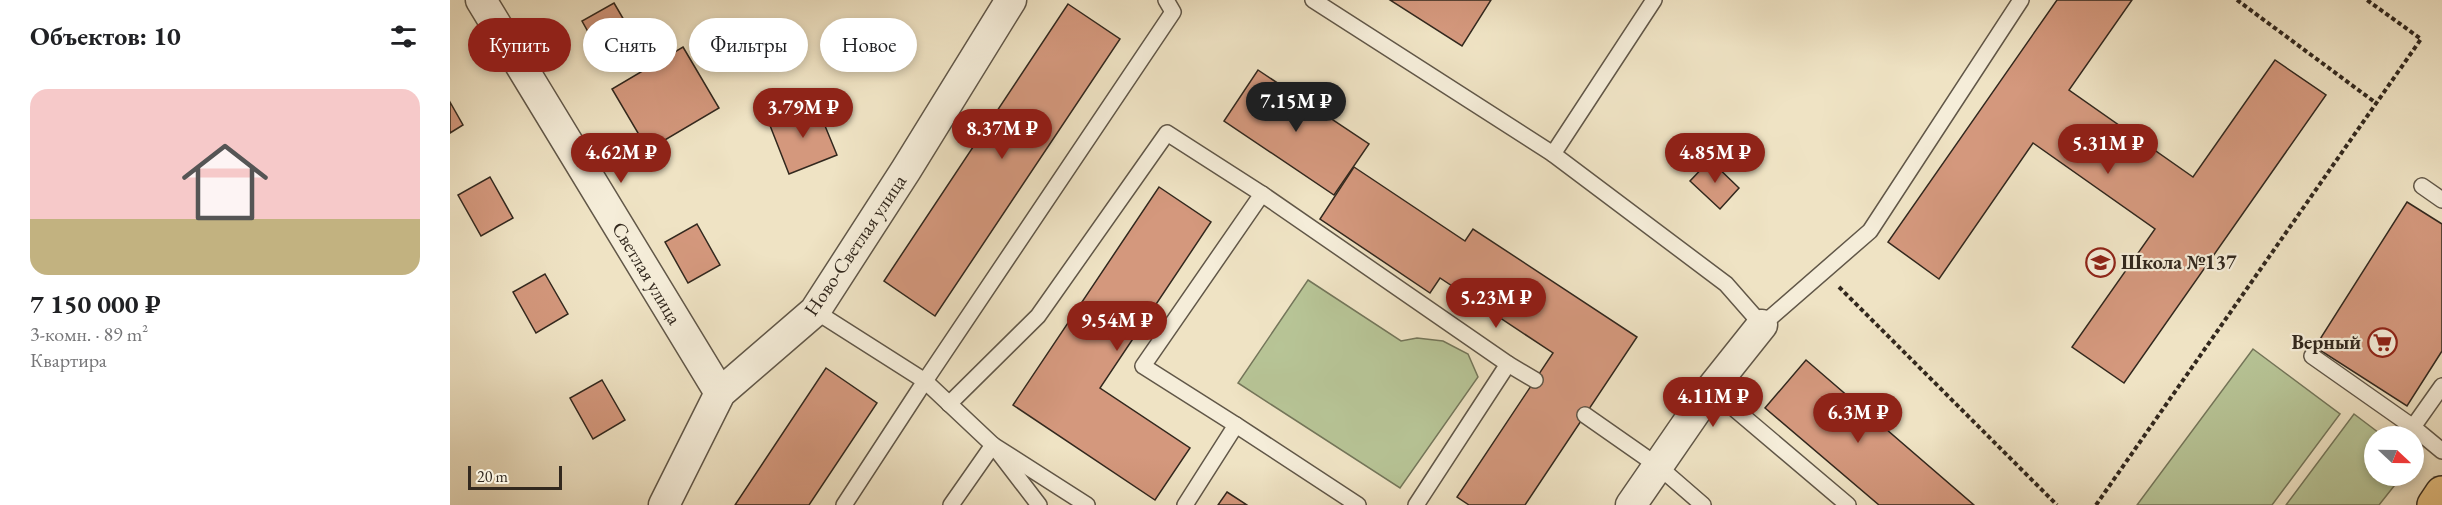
<!DOCTYPE html>
<html lang="ru">
<meta charset="utf-8">
<style>
body{margin:0;font-family:"EB Garamond",serif;background:#f2f2f2;color:#202124;height:100vh;display:flex;flex-direction:column;font-size:22px;white-space:nowrap}
*{box-sizing:border-box;margin:0}
p{font-size:20px;color:#757577}
.icon{flex:none;width:33px;height:33px;fill:none;stroke:currentColor;stroke-width:2;stroke-linecap:round;stroke-linejoin:round}
.map{position:relative;flex:1;overflow:hidden}
.side{display:flex;flex-direction:column;background:#fff;width:450px}
.side>*{flex:none}
.top-card{position:absolute;left:18px;top:18px;width:570px;height:54px;display:flex;gap:12px}
.needle{width:39px;rotate:112deg}
.fabs{position:absolute;left:1914px;top:426px;display:grid;gap:12px}
.fabs a{display:grid;place-items:center;width:60px;height:60px;border-radius:50%;background:#fff;box-shadow:0 3px 9px #0003;font-size:30px}
.scale{position:absolute;left:18px;bottom:15px;width:94px;box-sizing:border-box;padding-left:6px;border:3px solid #32281e;border-top:0;font-size:16px;line-height:21px;white-space:nowrap;color:#32281e;-webkit-text-stroke:4px #f5edd9;paint-order:stroke}
.price{position:absolute;translate:-50% -51px;padding:0 14px;border-radius:21px;background:#8f2418;color:#fff;font-size:20px;line-height:39px;filter:drop-shadow(0 2px 3px #0008)}
.price::after{content:'';position:absolute;left:50%;top:36px;width:18px;height:14px;margin-left:-9px;background:inherit;clip-path:polygon(0 0,100% 0,50% 100%)}
.price.current{background:#222;color:#fff}
ul{padding:0;list-style:none}
li{display:grid;align-content:center;gap:12px;height:318px;padding:0 30px}
li span{display:grid;place-items:center;height:186px;border-radius:18px;color:#555}
li>.icon{margin-inline-start:auto}
span .icon{width:108px;height:108px;fill:#fffc;stroke-width:1}
li b{font-size:26px}
h2{display:flex;justify-content:space-between;align-items:center;height:72px;padding:0 30px;font-size:26px}
.tag{padding:0 21px;border-radius:27px;background:#fff;box-shadow:0 3px 9px #0003;font-size:21px;line-height:54px}
.tag.current{background:#8f2418;color:#fff}
main{display:flex;flex:1;min-height:0}
.map>svg:first-child{display:block}
</style>
<main>
<section class="side">
<h2>Объектов: 10<svg class="icon" aria-label="filters" viewBox="0 0 24 24"><path d="M4 7h16M4 17h16"/><circle cx="9" cy="7" r="2"/><circle cx="15" cy="17" r="2"/></svg></h2>
<ul>
<li><span style="background:linear-gradient(#f6c9c9 70%,#c2b280 0)"><svg class="icon" aria-label="home" viewBox="0 0 24 24"><path d="M3 11l9-7 9 7M6 9v11h12V9"/></svg></span><div><b>7 150 000 ₽</b><p>3-комн. · 89 m²</p><p>Квартира</p></div></li>
</ul>
</section>
<div class="map">
<svg width="1992" height="505" viewBox="0 0 1992 505">
<rect width="100%" height="100%" fill="#efe3c4"/>
<filter id="stains"><feTurbulence type="fractalNoise" baseFrequency=".00333" numOctaves="4"/><feColorMatrix values="0 0 0 0 .2 0 0 0 0 .09 0 0 0 0 .02 0 0 0 .5 -.17"/></filter>
<radialGradient id="worn" r=".72"><stop offset=".6" stop-color="#630" stop-opacity="0"/><stop offset="1" stop-color="#630" stop-opacity=".3"/></radialGradient>
<g fill="#b7c496" stroke="#74765a" stroke-width="1.5">
<polygon points="858,280 951,341 967,338 993,341 1018,354 1028,377 950,488 788,383"/>
<polygon points="1803,349 1890,414 1822,505 1687,505"/>
<polygon points="1904,414 1933,436 1924,436 1924,476 1952,476 1929,505 1836,505"/>
</g>
<g fill="#d4987d" stroke="#32281e" stroke-width="1.5">
<polygon points="940,0 1041,0 1012,46"/>
<polygon points="1607,0 1682,0 1619,90 1743,177 1825,60 1876,95 1674,383 1622,347 1705,229 1583,143 1489,279 1438,242"/>
<polygon points="164,3 188,44 155,62 132,21"/>
<polygon points="618,4 670,39 485,316 434,281"/>
<polygon points="233,47 269,108 198,150 162,89"/>
<polygon points="808,70 919,144 884,195 774,121"/>
<polygon points="0,102 13,125 0,133"/>
<polygon points="366,104 387,155 339,174 319,123"/>
<polygon points="1260,160 1289,188 1270,209 1240,181"/>
<polygon points="904,167 1015,241 1023,229 1187,337 1075,505 1019,505 1007,497 1103,353 990,278 980,293 870,219"/>
<polygon points="40,177 63,218 31,236 8,195"/>
<polygon points="709,187 761,222 650,388 740,448 705,500 563,405"/>
<polygon points="1957,202 1992,224 1992,351 1957,406 1865,347"/>
<polygon points="247,224 270,265 238,283 215,242"/>
<polygon points="95,274 118,314 86,333 63,292"/>
<polygon points="1356,360 1524,505 1429,505 1315,408"/>
<polygon points="376,368 427,403 359,505 285,505"/>
<polygon points="152,380 175,420 143,439 120,398"/>
<polygon points="777,492 797,505 768,505"/>
</g>
<g fill="none" stroke-linecap="round" stroke-linejoin="round">
<defs>
<g id="lane">
<polyline points="863,0 1103,154"/>
<polyline points="1204,0 1103,154 1276,284 1312,325 1420,231 1571,0"/>
<polyline points="1972,186 1992,200"/>
<polyline points="812,194 1058,364 966,505"/>
<polyline points="365,311 475,381 394,505"/>
<polyline points="1862,356 1963,427 1992,386"/>
<polyline points="1058,364 1085,380"/>
<polyline points="1261,389 1398,505"/>
<polyline points="499,404 588,316 717,133 812,194 693,366 786,425"/>
<polyline points="1135,415 1208,466 1253,505"/>
<polyline points="1963,427 1992,451"/>
<polyline points="501,505 543,445 589,505"/>
<polyline points="637,505 543,445 475,381 723,12 716,0"/>
<polyline points="735,505 786,425 908,505"/>
</g>
<g id="street">
<polyline points="31,0 270,393"/>
<polyline points="214,505 270,393 365,311 456,170 561,0"/>
<polyline points="1181,505 1261,389 1312,325"/>
</g>
<polyline id="primary" points="1984,505 1992,493"/>
</defs>
<use href="#lane" stroke="#615748" stroke-width="18"/>
<use href="#street" stroke="#615748" stroke-width="33"/>
<use href="#primary" stroke="#32281e" stroke-width="36"/>
<g stroke="#32281e" stroke-width="4" stroke-dasharray="4.5 3" stroke-linecap="butt">
<polyline points="1787,0 1926,103"/>
<polyline points="1389,287 1607,505"/>
<polyline points="1646,505 1971,39 1917,0"/>
</g>
<use href="#lane" stroke="#f5edd9" stroke-width="15"/>
<use href="#street" stroke="#f5edd9" stroke-width="30"/>
<use href="#primary" stroke="#e8c282" stroke-width="33"/>
</g>
<defs>
<symbol id="school-ring" viewBox="-11 -11 22 22"><circle r="9.5" fill="#f5edd9" stroke="#8f2418" stroke-width="1.5"/><path d="M0-5L7-2L0 1L-7-2ZM-4 1L0 2.5L4 1V4Q0 6-4 4Z" fill="#8f2418"/></symbol>
<symbol id="supermarket-ring" viewBox="-11 -11 22 22"><circle r="9.5" fill="#f5edd9" stroke="#8f2418" stroke-width="1.5"/><path d="M-6-5.5h2.5l.6 2H6L4.5 2H-2.5L-4.4-4H-6ZM-1.5 3.2a1.3 1.3 0 1 0 .1 0ZM3 3.2a1.3 1.3 0 1 0 .1 0Z" fill="#8f2418"/></symbol>
</defs>
<g fill-rule="evenodd">
<use href="#school-ring" x="1634" y="246" width="33" height="33"/>
<use href="#supermarket-ring" x="1916" y="326" width="33" height="33"/>
</g>
<g text-anchor="middle" dominant-baseline="central" stroke-width="4.5" stroke-linejoin="round" paint-order="stroke">
<g font-size="20" fill="#32281e" stroke="#f5edd9">
<text transform="translate(405 245) rotate(-56)">Ново-Светлая улица</text>
<text transform="translate(197 273) rotate(59)">Светлая улица</text>
</g>
<g font-size="20" font-weight="bold" fill="#32281e" stroke="#f5edd9" text-anchor="start">
<text x="1671" y="262">Школа №137</text>
<text x="1911" y="342" text-anchor="end">Верный</text>
</g>
</g>
<rect width="100%" height="100%" filter="url(#stains)"/>
<rect width="100%" height="100%" fill="url(#worn)"/>
</svg>
<div class="fabs">
<a><svg class="needle" viewBox="-14 -14 28 28"><path d="M0-13l5 13h-10z" fill="#e53935"/><path d="M0 13l5-13h-10z" fill="#757577"/></svg></a>
</div>
<div class="scale">20 m</div>
<b class="price current" style="left:846px;top:133px">7.15M ₽</b>
<b class="price" style="left:353px;top:139px">3.79M ₽</b>
<b class="price" style="left:552px;top:160px">8.37M ₽</b>
<b class="price" style="left:1658px;top:175px">5.31M ₽</b>
<b class="price" style="left:171px;top:184px">4.62M ₽</b>
<b class="price" style="left:1265px;top:184px">4.85M ₽</b>
<b class="price" style="left:1046px;top:329px">5.23M ₽</b>
<b class="price" style="left:667px;top:352px">9.54M ₽</b>
<b class="price" style="left:1263px;top:428px">4.11M ₽</b>
<b class="price" style="left:1408px;top:444px">6.3M ₽</b>
<div class="top-card">
<a class="tag current">Купить</a>
<a class="tag">Снять</a>
<a class="tag">Фильтры</a>
<a class="tag">Новое</a>
</div>
</div>
</main>
